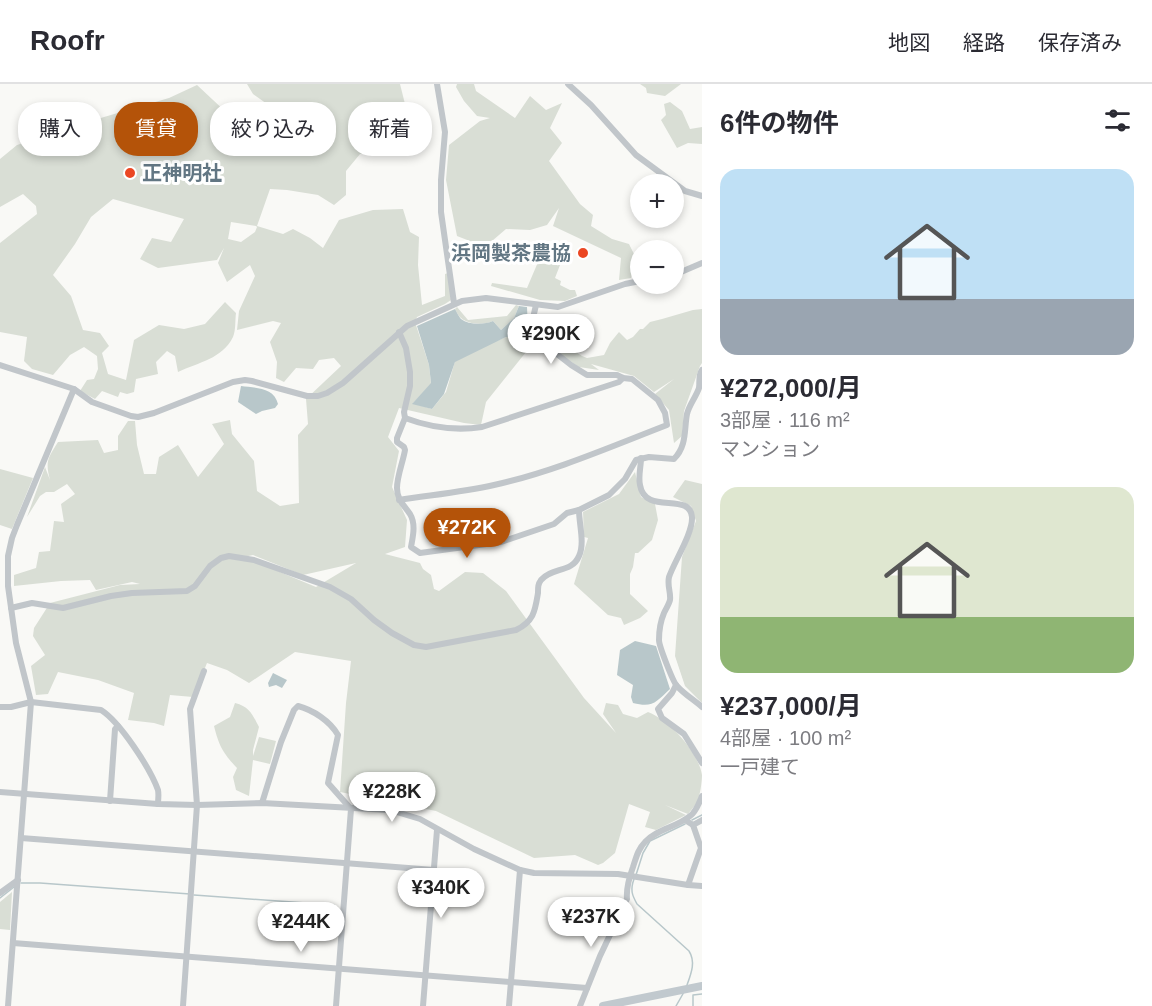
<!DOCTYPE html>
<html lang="ja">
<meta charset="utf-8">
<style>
body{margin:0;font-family:Arial,"Noto Sans JP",sans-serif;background:#f2f2f3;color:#2b2b33;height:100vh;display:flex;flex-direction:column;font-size:22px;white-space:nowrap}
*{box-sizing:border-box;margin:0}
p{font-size:20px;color:#7c7c81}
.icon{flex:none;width:33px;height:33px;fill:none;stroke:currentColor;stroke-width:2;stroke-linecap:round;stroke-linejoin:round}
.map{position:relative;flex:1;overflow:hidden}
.details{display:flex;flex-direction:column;background:#fff;width:450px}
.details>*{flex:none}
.hud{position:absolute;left:18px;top:18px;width:570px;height:54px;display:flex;gap:12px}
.tools{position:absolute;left:630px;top:90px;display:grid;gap:12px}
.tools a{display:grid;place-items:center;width:54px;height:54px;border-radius:50%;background:#fff;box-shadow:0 3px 9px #0003;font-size:30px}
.price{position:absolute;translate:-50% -51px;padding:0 14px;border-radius:21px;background:#fff;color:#222;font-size:20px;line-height:39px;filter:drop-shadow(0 2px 3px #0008)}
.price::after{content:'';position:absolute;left:50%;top:36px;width:18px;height:14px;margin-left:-9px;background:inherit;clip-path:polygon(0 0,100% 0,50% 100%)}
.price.selected{background:#b45309;color:#fff}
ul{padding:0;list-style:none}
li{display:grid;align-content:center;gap:12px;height:318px;padding:0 18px}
li span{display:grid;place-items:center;height:186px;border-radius:18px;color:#555}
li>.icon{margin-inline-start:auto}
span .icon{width:108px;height:108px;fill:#fffc;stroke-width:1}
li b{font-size:26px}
h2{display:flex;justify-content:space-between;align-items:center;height:72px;padding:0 18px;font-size:26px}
.chip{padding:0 21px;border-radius:24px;background:#fff;box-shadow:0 3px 9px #0003;font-size:21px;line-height:54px}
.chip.selected{background:#b45309;color:#fff}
header{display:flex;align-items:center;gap:36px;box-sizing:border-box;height:84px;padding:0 30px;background:#fff;border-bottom:2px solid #e1e1e2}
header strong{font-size:28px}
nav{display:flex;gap:33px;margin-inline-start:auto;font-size:21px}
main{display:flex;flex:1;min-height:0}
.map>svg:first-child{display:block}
</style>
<header>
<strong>Roofr</strong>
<nav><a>地図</a><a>経路</a><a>保存済み</a></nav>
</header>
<main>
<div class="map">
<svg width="702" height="922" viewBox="0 0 702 922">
<rect width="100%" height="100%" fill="#f9f9f6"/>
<g fill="#d9ded5" fill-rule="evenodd">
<path d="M247 0H400L411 44 408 65 360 70 346 87V111L334 121 318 111 287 106 270 105 257 142 283 150 293 145 310 154 323 164 339 136 373 126 403 125 410 148 419 153 418 181 422 221 445 212V190L448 189 451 216 445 220 417 233 415 238 429 281 431 300 413 319 432 325 446 308 456 274 506 253H522L532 243 538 253 486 318 481 341 464 339 399 324 388 353 399 367 392 403 407 436 405 463 385 470 420 479 423 485 431 491 434 505 439 507 465 488 483 489 506 507 584 614 616 649 603 630 606 619 618 621 623 630 637 634 648 628C670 637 698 667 702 691 702 698 700 712 697 718 695 722 691 726 688 730L665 721 686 731 656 746 645 743 650 728 629 720 615 769 603 779 598 781 575 771 534 774 436 727 340 708 346 619 351 577 295 568 249 599 227 586 207 579 193 613 170 611 164 642 154 639 128 636 134 609 98 596 58 588 48 610 36 611 31 582 45 571 33 552 34 544 50 519 120 501 140 500 132 498 96 506 90 496 61 497 14 502V491L36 484 39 468 50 467 54 437 64 438 61 420 75 410 67 400 54 408H46L40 412 27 433 45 383 50 396C45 377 48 374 58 358L98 356 104 369 118 366V352L128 337H135L137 361 144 390H156L159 373 178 361 198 393 224 360 212 340 230 336 232 350 254 377 257 407 280 422 299 419 298 351 308 340 306 315 341 282 334 274 319 276 313 285 296 284 284 298 276 294 277 278 270 258 281 239 273 237 237 246 239 227 255 192 250 181 227 198 218 179 224 164 217 176 158 184 140 175 152 154 171 158 184 135 113 115 91 133 75 160 53 191 71 212 83 246 100 249 109 262 102 269 108 290 126 296 134 256 159 241 184 245 205 240 225 218 236 229C235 236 236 246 233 253 222 275 199 278 178 288L175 272 167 267 156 278 158 290 136 295 134 308 127 310 120 308 118 313 102 307 95 315 80 307 87 296 94 295 98 285 97 272 84 263 70 271 53 291 32 285 24 277 27 253 0 248V159L37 130 36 122 23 110 0 123V75L17 61 104 33 169 14 197 1 228 30 252 50H271L269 41 277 27 253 10ZM231 138 256 142 257 143 255 148 241 158 228 155ZM253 471 303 491 356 479 316 503 244 473Z"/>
<polygon points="457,0 474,0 476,7 515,34 530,12 546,26 562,19 550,44 562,59 549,77 580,120 593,131 591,142 612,155 629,160 635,172 631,194 619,196 621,174 553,142 559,124 547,141 530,146 506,145 485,163 457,152 446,96 449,61 480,37 490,34 477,32 464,17 456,3"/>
<polygon points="640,0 681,0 665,12 647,9 646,4"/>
<polygon points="670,18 682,27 690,45 702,43 702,60 688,59 677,64 661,36 666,31 664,20"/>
<polygon points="541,171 560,181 555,194 561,197 560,201 570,206 575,206 577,212 565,217 540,216 491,202 492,199 527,204"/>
<path d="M516 221 519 222 514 234 501 246 493 237C484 241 469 241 461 234 458 232 457 228 455 225L457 223 468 236 507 232Z"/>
<polygon points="702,225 702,279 700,282 684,327 682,352 674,359 669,326 655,310 674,295 654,308 634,292 591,280 599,286 579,283 564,273 539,244 582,272 587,274 604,271 610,259 619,248 627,256 633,253 640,245 643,245 650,238 662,235 693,226"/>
<polygon points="0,385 33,394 12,445 0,441"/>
<polygon points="635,388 641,413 655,420 658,436 652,456 638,469 635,469 633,483 630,490 630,510 648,527 640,534 624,541 621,534 608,531 574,500 588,454 584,453 583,428 619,410"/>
<polygon points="685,396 702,400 702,619 685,602 675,572 682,473 696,437 691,422 673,413"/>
<path d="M235 619C250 623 252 630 259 643L253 666V672L259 653 276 657 270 680 253 676 249 712 236 706 233 693 237 684C223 669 219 662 214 642L230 633Z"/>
<polygon points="12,808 10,846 0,845 0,818"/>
</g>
<g fill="#b8c7ca">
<path d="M519 222 527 223 528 246 522 253H506L455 278 444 310 432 325 412 320 431 299 429 281 417 242 455 225C457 228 458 232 461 235 469 241 484 241 493 237L501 246 514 234Z"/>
<path d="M241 302C255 304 274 303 278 320L275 324 262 327 256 330 238 318Z"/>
<path d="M635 557 656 562 670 605C656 618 653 624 633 619L631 613 633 601 617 591 620 566Z"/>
<polygon points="273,589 287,596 282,604 276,601 269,603 268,599"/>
</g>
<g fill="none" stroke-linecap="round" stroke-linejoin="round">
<g stroke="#b8c7ca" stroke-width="1.5">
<polyline points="692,736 702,731"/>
<polyline points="636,791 643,769 650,757 685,740"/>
<path d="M634 795C630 806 632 811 637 820L689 867C696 878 691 890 687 901"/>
<polyline points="21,799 40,799 190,810"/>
<polyline points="194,811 334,821"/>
<polyline points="0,814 14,803"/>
<polyline points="676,922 684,908"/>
<polyline points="693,922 693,911 702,910"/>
</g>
<g stroke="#c1c6ca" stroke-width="6">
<polyline points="437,0 445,48 441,96 441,128 454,219"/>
<polyline points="568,0 591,21 636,71 685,107 702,112"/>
<polyline points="674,191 702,179"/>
<path d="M399 248 406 264 410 288V302L404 328 405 334 397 354V358L404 363 405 366C403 378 397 392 397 404 397 416 404 421 410 430 416 440 413 452 411 463L420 469 501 458 554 440 567 429 579 426 609 411 625 395 636 376 649 373 674 375C687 362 684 346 687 330 689 321 696 313 699 304 700 297 698 292 702 286"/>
<polyline points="0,281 74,305 92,318 131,332 138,333 154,329 233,298 245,296 252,297 307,312 318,312 327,309 343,299 407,242 462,217 486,214 558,223 625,200 640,197"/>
<path d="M405 334C429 343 456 347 482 343L619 298 623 294"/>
<path d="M641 374C641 383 638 392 640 401 645 432 690 407 692 433 693 449 674 478 669 493 667 502 671 508 670 516 669 520 666 525 664 529 661 536 659 548 659 556 659 562 673 598 677 602 684 610 694 616 702 623"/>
<path d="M399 416C431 411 463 408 494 401 553 388 610 363 667 341L665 329 658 316 632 295 623 294 617 291H587L571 281 553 267 543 255 533 234 536 221"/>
<path d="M11 524 32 519 63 524 111 512 132 509 187 507 195 502 210 482 221 474 229 472 254 476 330 503 351 515 374 536 392 549 414 561 426 563 516 546C534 537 535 527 538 509 538 503 538 500 541 496 552 483 572 489 579 472 585 459 579 440 579 426"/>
<polyline points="676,601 672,609 658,625 662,634 684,650 702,679"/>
<path d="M0 623H11L31 618 101 626C120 638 150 684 158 706 159 711 158 716 158 720"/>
<polyline points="0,708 158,720 197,721 262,719 390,726 420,735 474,765 520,786 534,789 618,790 688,801 702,802"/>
<polyline points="110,717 115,645 118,642"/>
<path d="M262 719 281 658 294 626 298 622C313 626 330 637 338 651L328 699 351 725 336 922"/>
<polyline points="685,736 693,741 701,764 688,801"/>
<polyline points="693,741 702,736"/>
<polyline points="21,754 434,786"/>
<polyline points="0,809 18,796"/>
<polyline points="13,859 587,904"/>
<polyline points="8,922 31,618 16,559 8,502 8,472 12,454 17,441 74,305"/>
<polyline points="183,922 197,721 190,625 204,587"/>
<polyline points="423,922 437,746"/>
<polyline points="509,922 520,786"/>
<path d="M580 922 600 872 627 815C626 804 629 794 633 783 636 774 638 765 645 758 657 745 677 743 690 732 696 728 699 719 702 712"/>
</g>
<polyline stroke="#c1c9ce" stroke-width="8" points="603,922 702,902"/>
</g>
<g fill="#eb4723" stroke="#fff" stroke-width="2">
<circle cx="130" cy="89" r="6"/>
<circle cx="583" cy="169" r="6"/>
</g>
<g text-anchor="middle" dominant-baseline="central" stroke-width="6" stroke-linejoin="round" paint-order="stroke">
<g font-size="20" font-weight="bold" fill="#627683" stroke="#fff" text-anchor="start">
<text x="142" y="89">正神明社</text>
<text x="571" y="169" text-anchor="end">浜岡製茶農協</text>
</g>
</g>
</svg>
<div class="tools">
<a>+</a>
<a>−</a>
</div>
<b class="price" style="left:551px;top:281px">¥290K</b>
<b class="price selected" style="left:467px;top:475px">¥272K</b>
<b class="price" style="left:392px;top:739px">¥228K</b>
<b class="price" style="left:441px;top:835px">¥340K</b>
<b class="price" style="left:591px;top:864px">¥237K</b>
<b class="price" style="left:301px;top:869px">¥244K</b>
<div class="hud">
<a class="chip">購入</a>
<a class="chip selected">賃貸</a>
<a class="chip">絞り込み</a>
<a class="chip">新着</a>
</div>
</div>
<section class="details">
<h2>6件の物件<svg class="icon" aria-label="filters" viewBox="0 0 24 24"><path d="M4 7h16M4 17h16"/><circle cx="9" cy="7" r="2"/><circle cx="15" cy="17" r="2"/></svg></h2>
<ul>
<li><span style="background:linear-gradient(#bfe0f5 70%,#9aa5b1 0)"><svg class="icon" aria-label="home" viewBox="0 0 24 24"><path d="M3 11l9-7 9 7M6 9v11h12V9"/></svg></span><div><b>¥272,000/月</b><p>3部屋 · 116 m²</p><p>マンション</p></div></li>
<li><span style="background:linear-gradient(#dfe7d0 70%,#8fb573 0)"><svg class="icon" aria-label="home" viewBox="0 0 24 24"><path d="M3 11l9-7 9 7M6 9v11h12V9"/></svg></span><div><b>¥237,000/月</b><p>4部屋 · 100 m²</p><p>一戸建て</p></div></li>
</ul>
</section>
</main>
